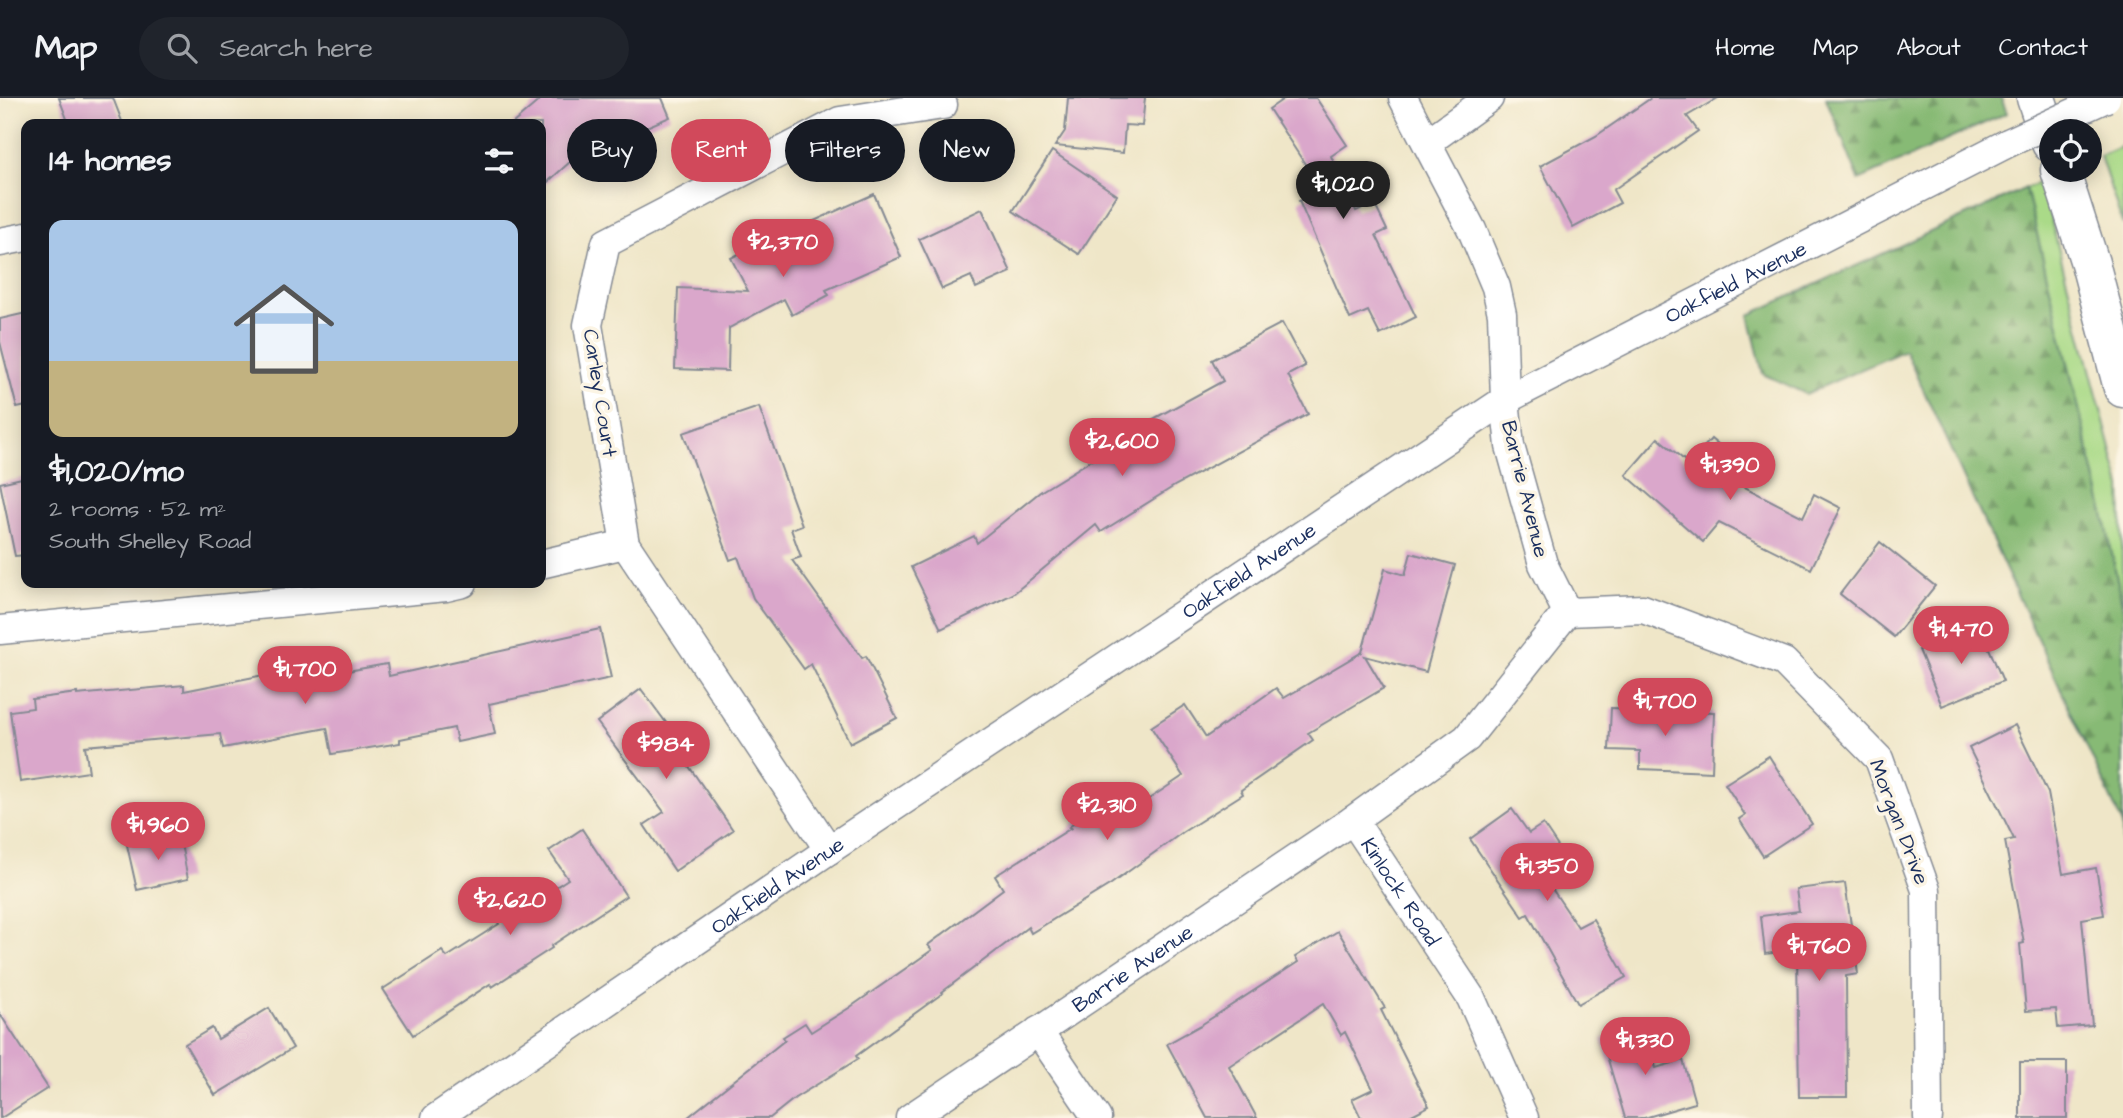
<!DOCTYPE html>
<meta charset="utf-8">
<style>
body{margin:0;font-family:"Architects Daughter",sans-serif;background:#20242c;color:#f1f3f6;height:100vh;display:flex;flex-direction:column;font-size:26px;white-space:nowrap}
*{box-sizing:border-box;margin:0}
p{font-size:23px;color:#9ea1a6}
.icon{flex:none;width:38px;height:38px;fill:none;stroke:currentColor;stroke-width:2;stroke-linecap:round;stroke-linejoin:round}
.map{position:relative;flex:1;overflow:hidden}
.panel{position:absolute;left:21px;top:21px;width:525px;height:469px;display:flex;flex-direction:column;background:#171b24;border-radius:14px;box-shadow:0 4px 18px #0003}
.panel>*{flex:none}
.guide{position:absolute;left:567px;top:21px;width:665px;height:63px;display:flex;gap:14px}
.controls{position:absolute;left:2039px;top:21px;display:grid;gap:14px}
.controls a{display:grid;place-items:center;width:63px;height:63px;border-radius:50%;background:#171b24;box-shadow:0 4px 18px #0003;font-size:35px}
.price{position:absolute;translate:-50% -60px;padding:0 16px;border-radius:24px;background:#d1495b;color:#fff;font-size:23px;line-height:46px;filter:drop-shadow(0 2px 4px #0008)}
.price::after{content:'';position:absolute;left:50%;top:42px;width:21px;height:16px;margin-left:-10px;background:inherit;clip-path:polygon(0 0,100% 0,50% 100%)}
.price.active{background:#222;color:#fff}
ul{padding:0;list-style:none}
li{display:grid;align-content:center;gap:14px;height:371px;padding:0 28px}
li+li{border-top:2px solid #363941}
li span{display:grid;place-items:center;height:217px;border-radius:14px;color:#555}
li>.icon{margin-inline-start:auto}
span .icon{width:126px;height:126px;fill:#fffc;stroke-width:1}
li b{font-size:30px}
h2{display:flex;justify-content:space-between;align-items:center;height:84px;padding:0 28px;font-size:30px}
.tag{padding:0 24px;border-radius:32px;background:#171b24;box-shadow:0 4px 18px #0003;font-size:24px;line-height:63px}
.tag.active{background:#d1495b;color:#fff}
header{display:flex;align-items:center;gap:42px;box-sizing:border-box;height:98px;padding:0 35px;background:#171b24;border-bottom:2px solid #363941}
header strong{font-size:33px}
nav{display:flex;gap:38px;margin-inline-start:auto;font-size:24px}
.search{width:490px;height:63px;background:#20242c;display:flex;align-items:center;gap:18px;box-sizing:border-box;padding:0 24px;border-radius:38px;color:#9ea1a6;font-size:26px}
.map>svg:first-child{display:block}
</style>
<header>
<strong>Map</strong>
<div class="search"><svg class="icon" aria-label="search" viewBox="0 0 24 24"><circle cx="10" cy="10" r="6"/><path d="M15 15l6 6"/></svg>Search here</div>
<nav><a>Home</a><a>Map</a><a>About</a><a>Contact</a></nav>
</header>
<div class="map">
<svg width="2123" height="1020" viewBox="0 0 2123 1020">
<defs>
<pattern id="forest-firs" width="22" height="20" patternUnits="userSpaceOnUse" patternTransform="scale(1.75)"><rect width="22" height="20" fill="#87ba74"/><path d="M5 1l3.5 6h-7zM16 11l3.5 6h-7z" fill="#6e9862"/></pattern>
</defs>
<rect width="100%" height="100%" fill="#fcf5e5"/>
<filter id="ink" filterUnits="userSpaceOnUse"><feTurbulence type="fractalNoise" baseFrequency=".0143" numOctaves="2"/><feDisplacementMap in="SourceGraphic" scale="14" xChannelSelector="R" yChannelSelector="G"/><feConvolveMatrix kernelMatrix="1 2 1 2 8 2 1 2 1" color-interpolation-filters="sRGB"/></filter>
<filter id="wash" filterUnits="userSpaceOnUse"><feTurbulence type="fractalNoise" baseFrequency=".00686" numOctaves="4" result="noise"/><feDisplacementMap in="SourceGraphic" scale="28" xChannelSelector="R" yChannelSelector="G"/><feGaussianBlur stdDeviation="1.57" result="paint"/><feColorMatrix in="noise" values="0 0 0 0 0 0 0 0 0 0 0 0 0 0 0 0 0 1.4 0 .05"/><feComposite in="paint" operator="in"/></filter>
<g filter="url(#wash)">
<rect width="100%" height="100%" fill="#efe6c8"/>
<g fill="#aada88" stroke="#628473" stroke-width="2">
<polygon points="2123,48 2123,127 2100,58"/>
<polygon points="2041,84 2121,389 2123,511 2104,416 2026,90"/>
</g>
<g fill="url(#forest-firs)" stroke="#517469" stroke-width="2">
<polygon points="1826,0 2001,0 2007,15 1859,82"/>
<polygon points="2026,90 2104,416 2123,511 2123,776 2122,725 1905,252 1806,296 1763,276 1749,217"/>
</g>
<g id="blocks">
<g fill="#daa7cb">
<polygon points="59,0 113,0 123,26 69,26"/>
<polygon points="542,0 662,0 670,19 604,47 600,37 541,90 541,26 512,26"/>
<polygon points="1068,0 1145,0 1142,28 1125,27 1123,55 1055,48 1065,33"/>
<polygon points="1285,0 1316,0 1347,47 1331,58 1356,113 1374,105 1387,132 1376,137 1416,219 1380,237 1368,213 1350,221 1299,103 1322,92 1269,11"/>
<polygon points="1651,0 1718,0 1687,18 1698,33 1613,92 1620,105 1573,130 1540,68 1596,38"/>
<polygon points="1052,53 1117,97 1079,156 1013,113"/>
<polygon points="874,96 901,159 826,192 829,197 792,217 784,201 729,230 728,273 675,271 678,190 748,193 731,160 792,128 794,132"/>
<polygon points="982,111 1011,174 976,190 971,178 942,191 919,141"/>
<polygon points="26,215 26,308 17,310 0,244 0,221"/>
<polygon points="1282,225 1305,268 1288,277 1308,316 1176,387 1101,434 1096,427 1013,496 941,531 911,469 974,438 977,445 1040,394 1145,329 1144,326 1223,283 1212,262"/>
<polygon points="759,309 802,427 791,431 801,459 792,462 862,560 866,558 897,620 850,645 811,566 804,571 753,500 738,459 730,462 683,335"/>
<polygon points="1658,340 1689,366 1711,341 1743,368 1731,382 1803,419 1814,396 1841,410 1811,471 1719,425 1703,444 1626,377"/>
<polygon points="26,379 26,457 15,458 0,385"/>
<polygon points="1880,444 1935,488 1894,539 1840,496"/>
<polygon points="1411,455 1455,467 1426,574 1365,558 1384,590 1308,635 1313,642 1241,692 1243,696 1183,734 1111,786 1031,835 1028,829 942,894 943,895 856,958 858,961 795,1000 770,1020 687,1020 785,942 783,939 805,925 811,934 849,910 932,852 928,847 1003,791 995,778 1071,730 1069,729 1126,688 1140,707 1183,678 1151,629 1185,607 1206,639 1276,590 1284,600 1362,554 1385,471 1405,477"/>
<polygon points="1979,527 2003,583 1942,608 1919,552"/>
<polygon points="600,531 611,580 489,606 495,636 457,644 454,630 400,641 400,645 332,656 327,630 223,650 220,636 85,648 89,674 20,684 10,613 33,610 32,601 77,595 77,597 184,587 184,593 279,574 281,585 387,566 389,578"/>
<polygon points="641,591 685,650 679,654 733,732 675,773 644,727 664,714 597,624"/>
<polygon points="1611,610 1714,614 1712,674 1640,671 1640,653 1609,652"/>
<polygon points="2015,627 2048,695 2063,776 2096,770 2104,817 2082,821 2092,927 2058,930 2056,911 2026,913 2020,846 2024,845 2005,743 2014,741 1969,650"/>
<polygon points="1769,658 1812,726 1763,758 1739,721 1745,717 1725,686"/>
<polygon points="1512,711 1529,735 1543,726 1567,762 1544,779 1578,829 1593,821 1626,879 1578,906 1528,816 1523,819 1470,741"/>
<polygon points="582,731 626,798 551,848 552,850 492,889 490,886 413,937 383,891 442,853 447,859 499,826 489,809 515,792 525,809 568,781 549,753"/>
<polygon points="179,736 188,781 137,792 127,747"/>
<polygon points="1845,785 1858,876 1846,878 1847,999 1799,999 1797,852 1765,856 1761,818 1799,813 1796,791"/>
<polygon points="1338,833 1385,910 1381,912 1429,1008 1406,1020 1361,1020 1352,1001 1373,991 1345,934 1341,937 1323,906 1229,968 1257,1020 1207,1020 1167,946 1201,927 1298,864 1295,859"/>
<polygon points="269,910 293,950 215,997 185,946 212,930 218,941"/>
<polygon points="0,916 48,990 1,1020 0,1020"/>
<polygon points="1644,929 1656,970 1683,962 1695,1005 1644,1020 1625,1020 1602,941"/>
<rect x="2020" y="964" width="47" height="56"/>
</g>
</g>
</g>
<g filter="url(#ink)">
<use href="#blocks" fill-opacity="0" stroke="#858a93" stroke-width="2"/>
<g fill="none" stroke-linecap="round" stroke-linejoin="round">
<defs>
<g id="street">
<polyline points="1428,44 1489,0"/>
<polyline points="0,144 26,139"/>
<polyline points="541,466 625,446"/>
<polyline points="1567,514 1643,511 1784,564 1879,661 1926,792 1928,1020"/>
<polyline points="0,532 446,489 463,485"/>
<path id="s1" d="M1353 722 1471 900 1524 1020"/>
<polyline points="829,752 625,446 588,227 606,145 840,23 943,7"/>
<polyline points="1038,933 1097,1020"/>
<path id="s2" d="M436 1020 829 752 1505 302 2008 45"/>
<path id="s3" d="M910 1020 1353 722 1467 640 1567 514 1543 466 1510 348 1505 302 1502 216 1496 189 1472 132 1403 0"/>
</g>
<g id="highway">
<polyline points="2036,0 2051,45"/>
<polyline points="2060,72 2090,165 2123,290"/>
</g>
</defs>
<use href="#street" stroke="#858a93" stroke-width="31"/>
<use href="#highway" stroke="#858a93" stroke-width="41"/>
<use href="#street" stroke="#fff" stroke-width="28"/>
<use href="#highway" stroke="#fff" stroke-width="38"/>
<defs>
<polyline id="street-bridge" points="2008,45 2106,0"/>
</defs>
<use href="#street-bridge" stroke="#858a93" stroke-width="31" stroke-linecap="butt"/>
<use href="#street-bridge" stroke="#fff" stroke-width="28"/>
</g>
</g>
<g text-anchor="middle" dominant-baseline="central" stroke-width="7" stroke-linejoin="round" paint-order="stroke">
<g font-size="21" fill="#1b2f5e" stroke="#fcf5e5">
<text stroke="none"><textPath href="#s2" startOffset="1547">Oakfield Avenue</textPath></text>
<text transform="translate(600 295) rotate(81)">Carley Court</text>
<text transform="translate(1525 391) rotate(76)">Barrie Avenue</text>
<text stroke="none"><textPath href="#s2" startOffset="980">Oakfield Avenue</textPath></text>
<text transform="translate(1899 724) rotate(69)">Morgan Drive</text>
<text stroke="none"><textPath href="#s2" startOffset="413">Oakfield Avenue</textPath></text>
<text stroke="none"><textPath href="#s1" startOffset="86">Kinlock Road</textPath></text>
<text stroke="none"><textPath href="#s3" startOffset="268">Barrie Avenue</textPath></text>
</g>
</g>
</svg>
<div class="controls">
<a><svg class="icon" aria-label="locate" viewBox="0 0 24 24"><circle cx="12" cy="12" r="6"/><path d="M12 2v4M12 18v4M2 12h4M18 12h4"/></svg></a>
</div>
<b class="price active" style="left:1343px;top:123px">$1,020</b>
<b class="price" style="left:783px;top:181px">$2,370</b>
<b class="price" style="left:1122px;top:380px">$2,600</b>
<b class="price" style="left:1730px;top:404px">$1,390</b>
<b class="price" style="left:1961px;top:568px">$1,470</b>
<b class="price" style="left:305px;top:608px">$1,700</b>
<b class="price" style="left:1665px;top:640px">$1,700</b>
<b class="price" style="left:666px;top:683px">$984</b>
<b class="price" style="left:1107px;top:744px">$2,310</b>
<b class="price" style="left:158px;top:764px">$1,960</b>
<b class="price" style="left:1547px;top:805px">$1,350</b>
<b class="price" style="left:510px;top:839px">$2,620</b>
<b class="price" style="left:1819px;top:885px">$1,760</b>
<b class="price" style="left:1645px;top:979px">$1,330</b>
<div class="guide">
<a class="tag">Buy</a>
<a class="tag active">Rent</a>
<a class="tag">Filters</a>
<a class="tag">New</a>
</div>
<section class="panel">
<h2>14 homes<svg class="icon" aria-label="filters" viewBox="0 0 24 24"><path d="M4 7h16M4 17h16"/><circle cx="9" cy="7" r="2"/><circle cx="15" cy="17" r="2"/></svg></h2>
<ul>
<li><span style="background:linear-gradient(#a9c7e8 65%,#c2b280 0)"><svg class="icon" aria-label="home" viewBox="0 0 24 24"><path d="M3 11l9-7 9 7M6 9v11h12V9"/></svg></span><div><b>$1,020/mo</b><p>2 rooms · 52 m²</p><p>South Shelley Road</p></div></li>
</ul>
</section>
</div>
